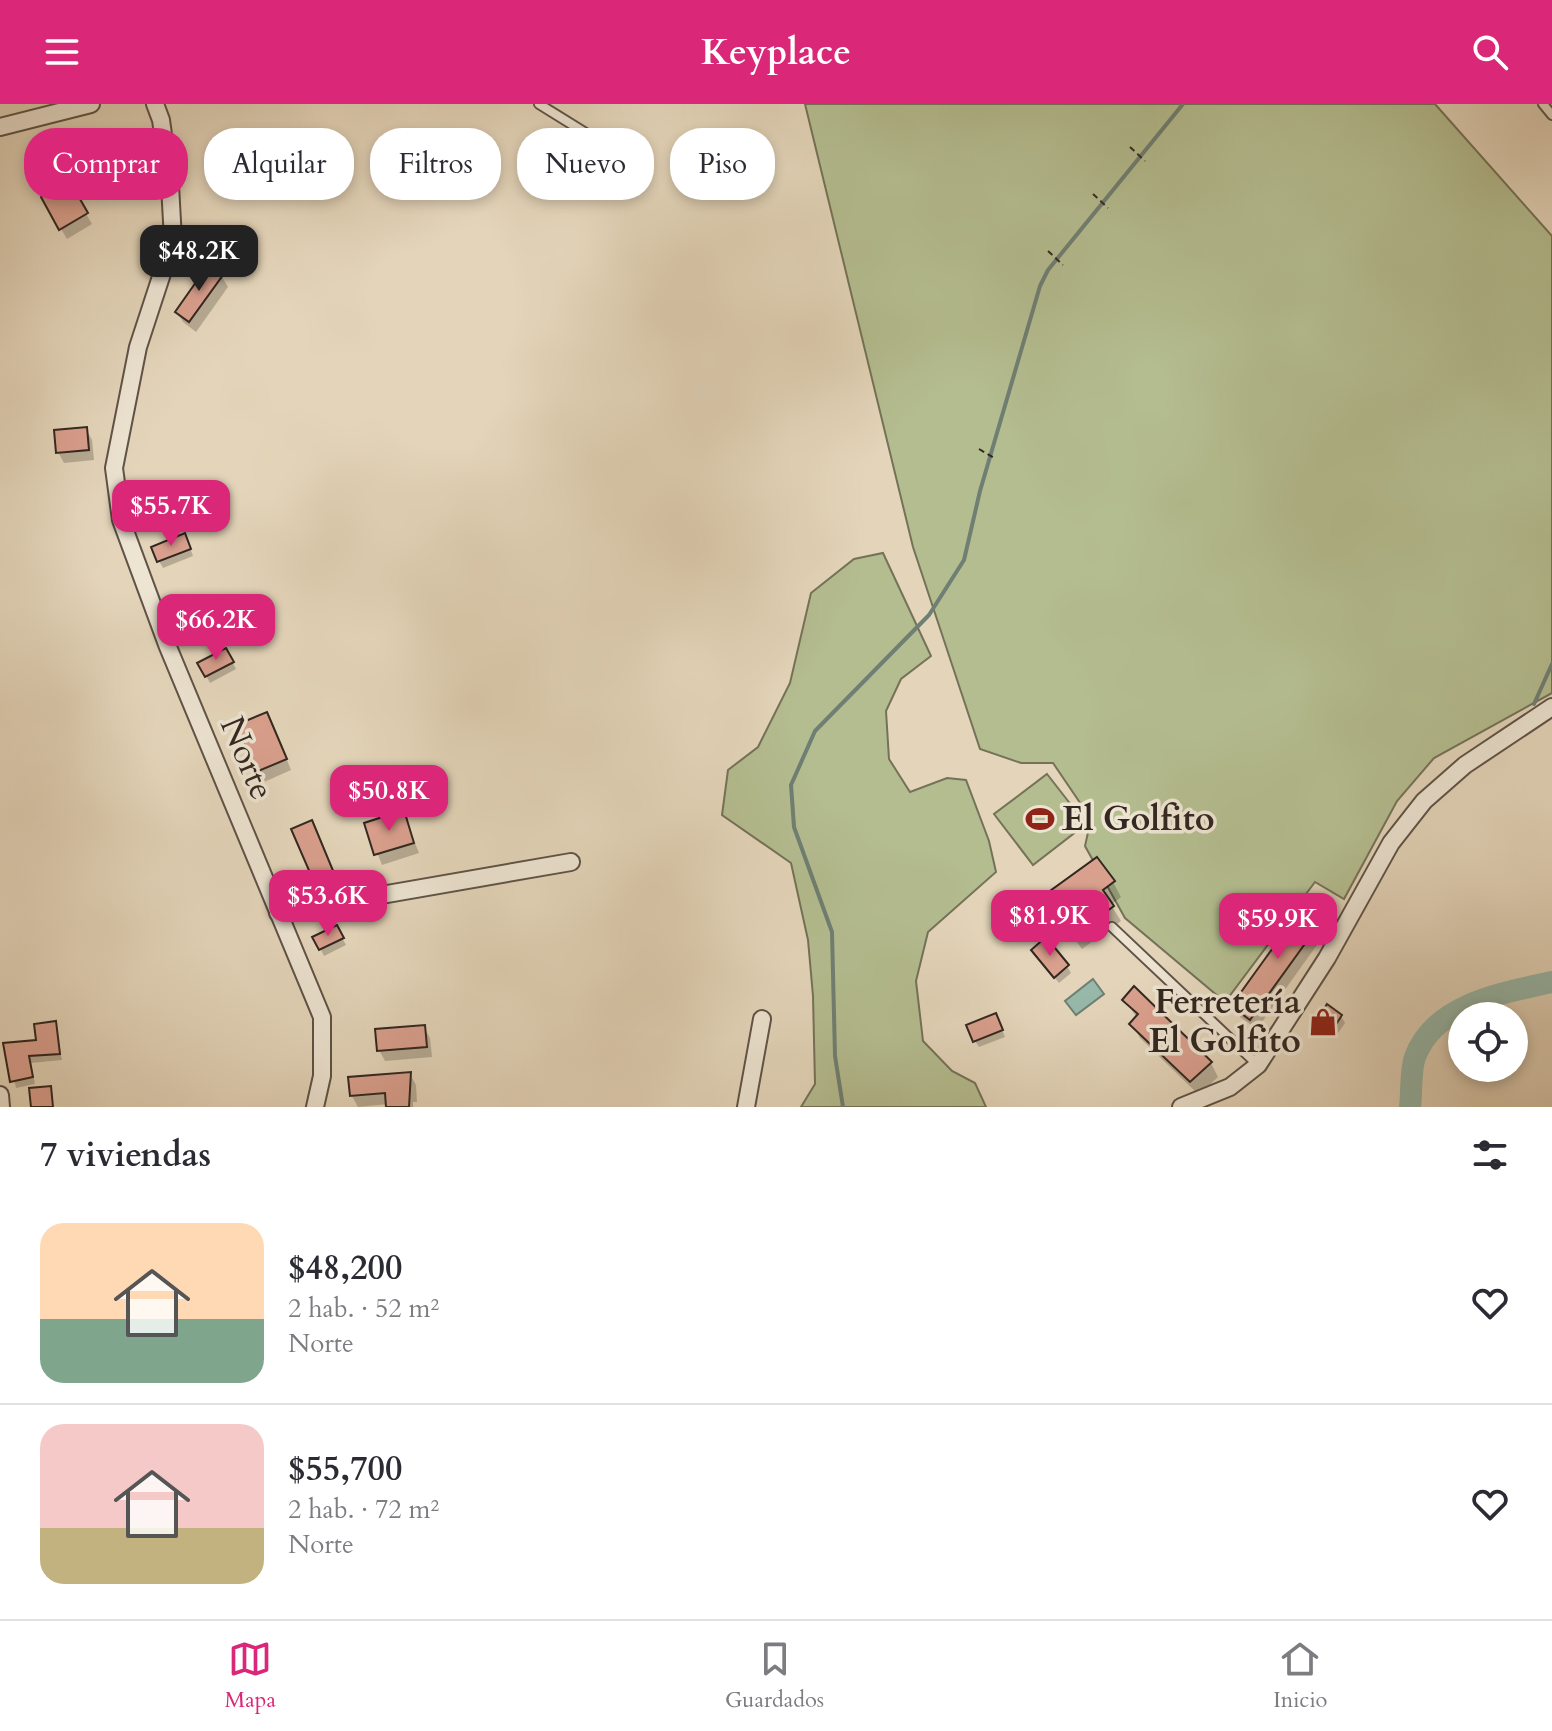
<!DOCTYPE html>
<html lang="es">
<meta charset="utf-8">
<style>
body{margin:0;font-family:Cardo,serif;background:#f7f7f7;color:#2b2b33;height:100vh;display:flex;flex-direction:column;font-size:30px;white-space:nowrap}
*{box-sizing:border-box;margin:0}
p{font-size:26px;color:#7c7c81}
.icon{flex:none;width:44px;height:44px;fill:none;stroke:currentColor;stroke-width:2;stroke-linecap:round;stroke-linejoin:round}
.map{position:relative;height:1003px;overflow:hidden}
.details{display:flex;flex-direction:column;background:#fff;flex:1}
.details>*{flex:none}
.banner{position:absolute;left:24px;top:24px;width:800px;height:72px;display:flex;gap:16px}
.buttons{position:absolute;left:1448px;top:898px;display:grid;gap:16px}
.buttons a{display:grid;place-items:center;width:80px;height:80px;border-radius:50%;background:#fff;box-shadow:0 4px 12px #0003;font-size:40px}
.price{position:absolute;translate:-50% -68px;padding:0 18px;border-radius:16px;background:#db2777;color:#fff;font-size:26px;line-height:52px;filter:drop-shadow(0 2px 4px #0008)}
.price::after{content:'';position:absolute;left:50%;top:48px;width:24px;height:18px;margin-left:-12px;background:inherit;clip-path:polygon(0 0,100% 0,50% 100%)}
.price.current{background:#222;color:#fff}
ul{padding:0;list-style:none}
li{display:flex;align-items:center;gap:24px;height:200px;padding:0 40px}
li+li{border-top:2px solid #e1e1e2}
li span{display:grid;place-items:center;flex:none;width:224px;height:160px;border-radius:24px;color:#555}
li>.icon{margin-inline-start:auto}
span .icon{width:96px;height:96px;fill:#fffc;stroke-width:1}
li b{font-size:34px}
h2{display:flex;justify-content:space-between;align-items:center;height:96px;padding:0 40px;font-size:34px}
.pill{padding:0 28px;border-radius:32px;background:#fff;box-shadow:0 4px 12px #0003;font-size:28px;line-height:72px}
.pill.current{background:#db2777;color:#fff}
header{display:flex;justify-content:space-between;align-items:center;height:104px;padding:0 40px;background:#db2777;color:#fff;font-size:36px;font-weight:700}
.menu{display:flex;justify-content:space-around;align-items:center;height:112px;border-top:2px solid #e1e1e2;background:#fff;font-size:22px;color:#7c7c81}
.menu a{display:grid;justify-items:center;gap:4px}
.menu .current{color:#db2777}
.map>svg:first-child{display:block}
</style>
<header><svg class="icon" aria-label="menu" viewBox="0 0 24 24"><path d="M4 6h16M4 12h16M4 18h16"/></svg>Keyplace<svg class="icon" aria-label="search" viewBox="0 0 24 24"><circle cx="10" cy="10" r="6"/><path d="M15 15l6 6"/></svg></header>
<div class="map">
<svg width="1552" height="1003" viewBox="0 0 1552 1003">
<rect width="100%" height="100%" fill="#e4d5ba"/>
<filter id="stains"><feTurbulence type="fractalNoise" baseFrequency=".0025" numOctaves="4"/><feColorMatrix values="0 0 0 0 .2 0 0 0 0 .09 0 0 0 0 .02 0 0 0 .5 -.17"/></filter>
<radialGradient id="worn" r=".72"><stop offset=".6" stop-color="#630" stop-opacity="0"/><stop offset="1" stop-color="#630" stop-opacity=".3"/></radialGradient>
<g fill="#b4bd90" stroke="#747258" stroke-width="2">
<polygon points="805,0 1435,0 1552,132 1552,589 1434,654 1397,697 1344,795 1315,778 1225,898 1125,814 1085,742 1091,715 1053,659 1021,659 980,645 913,443"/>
<polygon points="883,449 931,552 901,575 886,607 889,655 910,688 947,674 966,676 989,737 996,768 928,828 916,877 923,937 952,967 975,979 986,1003 801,1003 815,980 813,892 808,836 791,759 722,711 728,666 758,643 790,579 811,489 854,455"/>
<polygon points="1047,670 1086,720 1033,761 994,710"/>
</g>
<polygon fill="#97b9aa" stroke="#6f7f73" stroke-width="2" points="1093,875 1104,890 1076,911 1065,897"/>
<g fill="#0003">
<polygon points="598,32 611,39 618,57 608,65 606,61 601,63 594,48"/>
<polygon points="68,79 92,120 67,135 43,94"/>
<polygon points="222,173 228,183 196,228 183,218 177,208"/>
<polygon points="86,325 92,336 94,356 64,359 58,348"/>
<polygon points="188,438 193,452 163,464 159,457"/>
<polygon points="226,546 236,565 210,579 200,560"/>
<polygon points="273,621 291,666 264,678 258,667"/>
<polygon points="403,709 419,749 382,761 366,720"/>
<polygon points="317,729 339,780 322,787 316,777"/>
<polygon points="1113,778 1121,793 1111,801 1121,817 1082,845 1054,807"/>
<polygon points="1323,813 1329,824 1257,925 1240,913 1234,902"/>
<polygon points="336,823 346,841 324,852 315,834"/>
<polygon points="1038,853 1067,862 1071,869 1059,879"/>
<polygon points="1134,885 1211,959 1218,973 1199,991 1140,934 1132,920 1137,914 1125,896"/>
<polygon points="1341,912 1345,919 1336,932 1319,916"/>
<polygon points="999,918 1005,933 979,943 975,937"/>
<polygon points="55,920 62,956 31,959 35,980 16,984 6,941 38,938"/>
<polygon points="424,923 430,934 432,953 385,957 379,946"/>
<polygon points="410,970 416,981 417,998 413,998 413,1003 388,1003 388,1000 358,1003 352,992 351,975"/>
</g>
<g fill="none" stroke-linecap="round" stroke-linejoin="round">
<g stroke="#6f7f73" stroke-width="4">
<polyline points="1534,600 1552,560"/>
<polyline points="843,1003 835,952 832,828 794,723 791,681 815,627 929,511 964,456 980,387 1040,182 1048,166 1183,0"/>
</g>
<path stroke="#97b9aa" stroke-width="22" d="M1410 1003C1412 988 1410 967 1415 953 1435 899 1504 889 1552 878"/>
</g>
<g fill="#daa08e" stroke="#332821" stroke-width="2">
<polygon points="604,28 611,34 618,54 605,63 603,59 598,61 592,37 596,31"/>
<polygon points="69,76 88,109 59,126 41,93"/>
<polygon points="208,161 223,171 189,218 175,208"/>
<polygon points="87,323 89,346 56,349 54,326"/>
<polygon points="185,429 191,445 157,458 151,443"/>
<polygon points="226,544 234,558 205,573 197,559"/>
<polygon points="267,608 287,655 256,668 236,621"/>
<polygon points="404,706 414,739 374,751 364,719"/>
<polygon points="312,716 334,769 314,778 291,725"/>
<polygon points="1097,753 1115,777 1103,786 1114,802 1072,832 1043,792"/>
<polygon points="1306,798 1325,812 1250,916 1231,902"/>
<polygon points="337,821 344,834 319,846 312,833"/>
<polygon points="1046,833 1069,861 1054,874 1031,846"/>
<polygon points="1134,882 1212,958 1190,978 1129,920 1138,910 1122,896"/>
<polygon points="1327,900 1342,911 1332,927 1317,916"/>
<polygon points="996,909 1003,926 973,938 966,921"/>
<polygon points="56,917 60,950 29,952 33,973 10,978 3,939 36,936 34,920"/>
<polygon points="425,921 427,943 377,947 375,925"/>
<polygon points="411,968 409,1003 386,1003 385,989 350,992 348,973"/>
<polygon points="51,982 53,1003 31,1003 29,984"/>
</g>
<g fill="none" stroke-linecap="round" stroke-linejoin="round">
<defs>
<g id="service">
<polyline points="539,0 589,31"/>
<polyline points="1543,0 1552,11"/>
<polyline points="1112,823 1258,961"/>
</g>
<g id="minor">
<polyline points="155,0 161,16 170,81 173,136 138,243 114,364 121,416 168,543 322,913 322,972 315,1003"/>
<polyline points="0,23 91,0"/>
<polyline points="278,809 571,758"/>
<polyline points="0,991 1,1003"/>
<polyline points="746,1003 762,915"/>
<polyline points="1181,1003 1230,983 1258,961 1327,854 1391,739 1424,697 1465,661 1552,603"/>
</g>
</defs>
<use href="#service" stroke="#5f5347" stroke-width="12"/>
<use href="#minor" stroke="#5f5347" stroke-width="20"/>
<g stroke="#332821" stroke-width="2" stroke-dasharray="6 4" stroke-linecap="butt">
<polyline points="1130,43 1145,57"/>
<polyline points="1093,90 1108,104"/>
<polyline points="1048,147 1063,161"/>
<polyline points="979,345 996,355"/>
</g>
<use href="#service" stroke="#ede4d2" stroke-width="8"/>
<use href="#minor" stroke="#ede4d2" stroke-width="16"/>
</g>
<defs>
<symbol id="stadium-bare" viewBox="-9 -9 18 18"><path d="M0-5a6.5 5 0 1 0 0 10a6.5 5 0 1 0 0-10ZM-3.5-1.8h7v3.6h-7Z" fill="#8f2418" stroke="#ede4d2" stroke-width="2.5" paint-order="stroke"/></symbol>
<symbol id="shop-bare" viewBox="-9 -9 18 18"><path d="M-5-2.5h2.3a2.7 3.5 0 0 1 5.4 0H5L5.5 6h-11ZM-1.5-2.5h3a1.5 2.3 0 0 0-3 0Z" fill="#8f2418" stroke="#ede4d2" stroke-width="2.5" paint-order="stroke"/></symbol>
</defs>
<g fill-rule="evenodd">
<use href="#stadium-bare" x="1020" y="695" width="40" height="40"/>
<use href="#shop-bare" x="1303" y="898" width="40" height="40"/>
</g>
<g text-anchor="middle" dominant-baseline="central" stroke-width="7" stroke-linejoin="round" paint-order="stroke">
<g font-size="34" fill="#332821" stroke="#ede4d2">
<text transform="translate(247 654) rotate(67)">Norte</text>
</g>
<g font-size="34" font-weight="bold" fill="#332821" stroke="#ede4d2" text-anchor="start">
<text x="1062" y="715">El Golfito</text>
<text x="1301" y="898" text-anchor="end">Ferretería<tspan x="1301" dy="39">El Golfito</tspan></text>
</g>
</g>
<rect width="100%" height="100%" filter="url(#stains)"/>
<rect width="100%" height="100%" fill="url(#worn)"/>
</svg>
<div class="buttons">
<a><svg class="icon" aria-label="locate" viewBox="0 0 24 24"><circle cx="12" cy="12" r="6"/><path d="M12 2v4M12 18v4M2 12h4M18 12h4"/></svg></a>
</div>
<b class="price current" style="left:199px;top:189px">$48.2K</b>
<b class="price" style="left:171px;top:444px">$55.7K</b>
<b class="price" style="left:216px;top:558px">$66.2K</b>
<b class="price" style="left:389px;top:729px">$50.8K</b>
<b class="price" style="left:328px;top:834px">$53.6K</b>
<b class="price" style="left:1050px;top:854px">$81.9K</b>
<b class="price" style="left:1278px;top:857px">$59.9K</b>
<div class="banner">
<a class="pill current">Comprar</a>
<a class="pill">Alquilar</a>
<a class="pill">Filtros</a>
<a class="pill">Nuevo</a>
<a class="pill">Piso</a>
</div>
</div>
<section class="details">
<h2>7 viviendas<svg class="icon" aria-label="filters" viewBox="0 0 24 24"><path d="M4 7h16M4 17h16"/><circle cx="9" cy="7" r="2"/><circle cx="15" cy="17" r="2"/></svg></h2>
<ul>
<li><span style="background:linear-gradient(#ffd9b3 60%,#7fa58c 0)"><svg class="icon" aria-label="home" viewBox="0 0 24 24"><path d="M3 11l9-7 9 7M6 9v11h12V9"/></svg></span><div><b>$48,200</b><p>2 hab. · 52 m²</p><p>Norte</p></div><svg class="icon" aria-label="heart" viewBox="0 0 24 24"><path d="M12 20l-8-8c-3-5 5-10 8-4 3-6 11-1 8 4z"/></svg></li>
<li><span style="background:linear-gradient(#f6c9c9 65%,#c2b280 0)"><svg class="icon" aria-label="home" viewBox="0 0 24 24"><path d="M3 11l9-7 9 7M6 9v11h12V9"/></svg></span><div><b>$55,700</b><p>2 hab. · 72 m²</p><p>Norte</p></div><svg class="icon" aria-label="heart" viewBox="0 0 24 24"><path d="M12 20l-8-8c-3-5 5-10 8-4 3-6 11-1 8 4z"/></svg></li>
</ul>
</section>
<nav class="menu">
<a class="current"><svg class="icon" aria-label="map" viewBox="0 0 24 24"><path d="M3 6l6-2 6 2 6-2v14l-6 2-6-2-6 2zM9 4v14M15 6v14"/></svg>Mapa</a>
<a><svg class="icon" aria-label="saved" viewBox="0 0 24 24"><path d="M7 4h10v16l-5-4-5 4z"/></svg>Guardados</a>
<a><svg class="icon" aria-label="home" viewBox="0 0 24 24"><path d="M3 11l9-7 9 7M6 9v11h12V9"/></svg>Inicio</a>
</nav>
